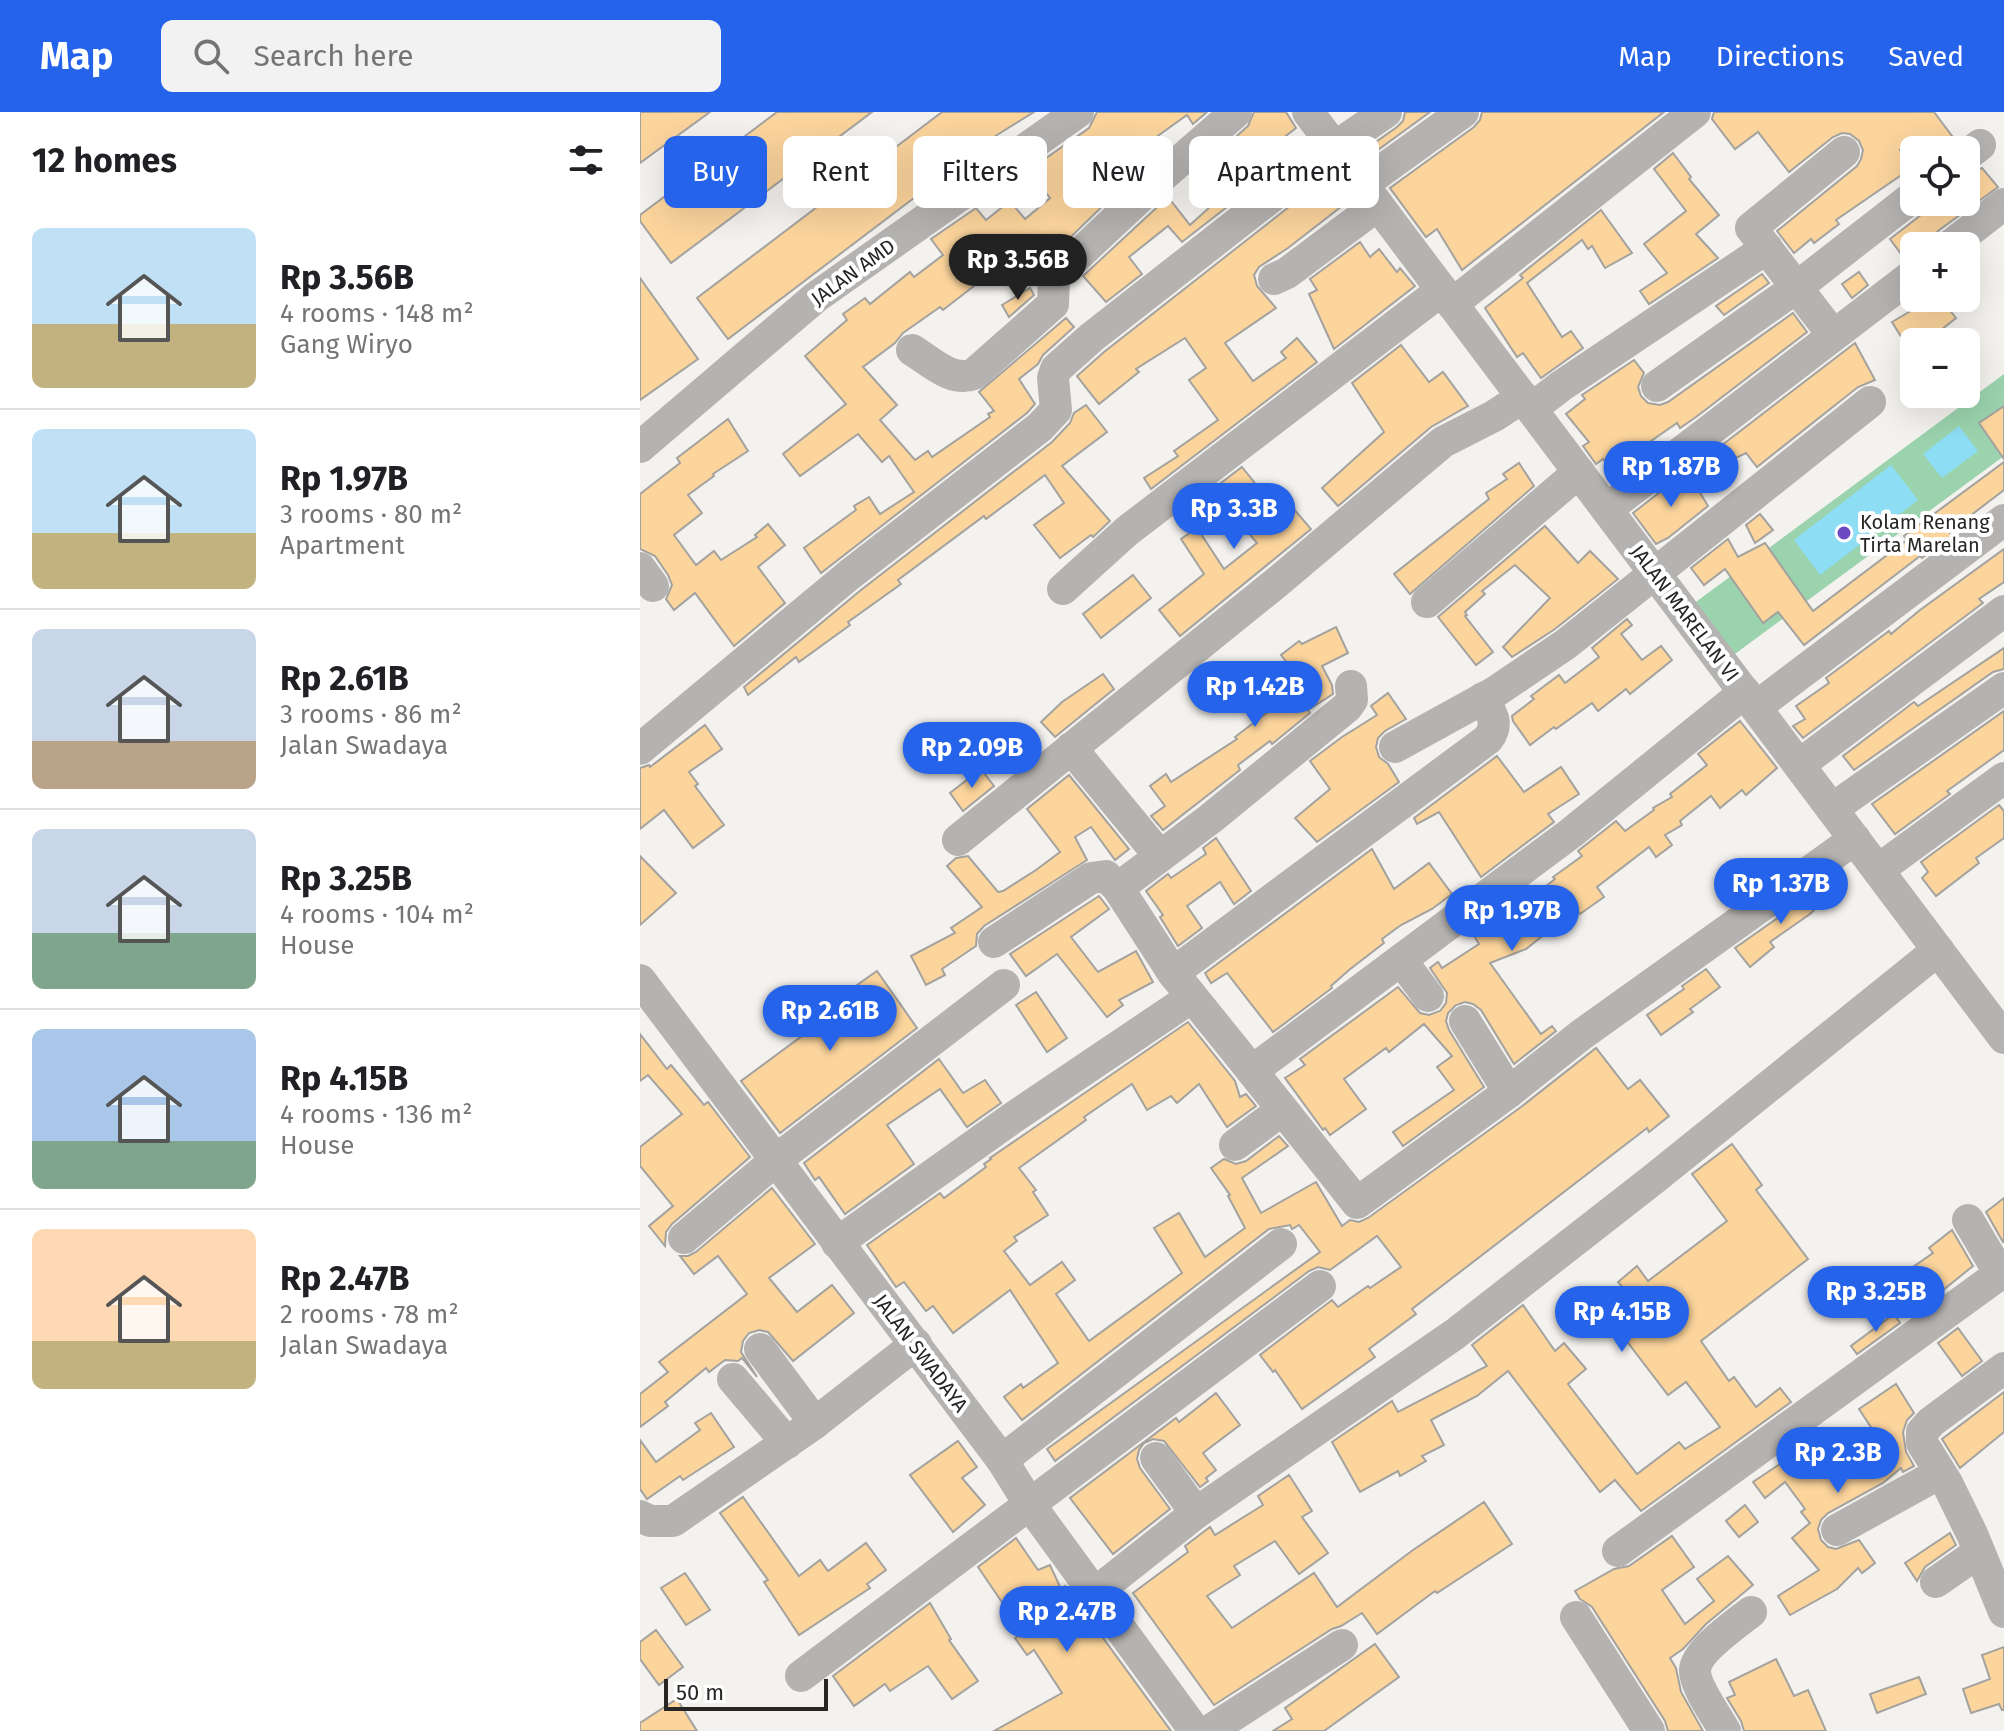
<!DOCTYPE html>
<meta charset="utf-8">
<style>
body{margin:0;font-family:"Fira Sans",sans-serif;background:#f2f2f2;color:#202124;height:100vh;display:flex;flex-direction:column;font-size:30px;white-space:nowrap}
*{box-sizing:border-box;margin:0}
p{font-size:26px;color:#757577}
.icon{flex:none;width:44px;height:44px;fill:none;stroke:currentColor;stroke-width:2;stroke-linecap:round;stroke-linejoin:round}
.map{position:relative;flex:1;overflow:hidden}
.panel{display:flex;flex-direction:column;background:#fff;width:640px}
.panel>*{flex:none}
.guide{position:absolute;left:24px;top:24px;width:760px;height:72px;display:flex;gap:16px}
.fabs{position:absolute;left:1260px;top:24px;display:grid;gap:16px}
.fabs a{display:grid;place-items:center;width:80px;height:80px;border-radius:12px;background:#fff;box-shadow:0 8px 32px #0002;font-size:40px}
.scale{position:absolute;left:24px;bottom:20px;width:164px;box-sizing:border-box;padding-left:8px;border:4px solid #272625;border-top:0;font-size:22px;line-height:28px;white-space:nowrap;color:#272625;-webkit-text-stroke:6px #fff;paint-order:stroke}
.price{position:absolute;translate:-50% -68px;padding:0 18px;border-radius:28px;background:#2563eb;color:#fff;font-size:26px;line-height:52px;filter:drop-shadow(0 2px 4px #0008)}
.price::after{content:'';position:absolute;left:50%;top:48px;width:24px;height:18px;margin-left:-12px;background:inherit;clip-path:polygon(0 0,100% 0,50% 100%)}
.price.active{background:#222;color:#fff}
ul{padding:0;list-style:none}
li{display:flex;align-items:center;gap:24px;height:200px;padding:0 32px}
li+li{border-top:2px solid #e0e0e0}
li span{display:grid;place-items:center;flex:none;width:224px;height:160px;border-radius:12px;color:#555}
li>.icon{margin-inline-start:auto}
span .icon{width:96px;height:96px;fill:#fffc;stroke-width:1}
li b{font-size:34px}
h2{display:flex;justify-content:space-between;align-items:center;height:96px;padding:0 32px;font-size:34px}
.chip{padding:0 28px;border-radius:12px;background:#fff;box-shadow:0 8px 32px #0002;font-size:28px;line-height:72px}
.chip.active{background:#2563eb;color:#fff}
header{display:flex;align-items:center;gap:48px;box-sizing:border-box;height:112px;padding:0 40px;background:#2563eb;color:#fff}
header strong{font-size:38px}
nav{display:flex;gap:44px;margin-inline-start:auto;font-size:28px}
.search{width:560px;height:72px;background:#f2f2f2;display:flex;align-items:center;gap:20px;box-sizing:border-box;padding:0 28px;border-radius:12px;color:#757577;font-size:30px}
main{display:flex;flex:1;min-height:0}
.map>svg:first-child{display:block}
</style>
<header>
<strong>Map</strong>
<div class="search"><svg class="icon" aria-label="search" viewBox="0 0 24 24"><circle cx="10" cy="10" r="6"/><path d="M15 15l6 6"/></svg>Search here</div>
<nav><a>Map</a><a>Directions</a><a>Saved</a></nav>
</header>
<main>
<section class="panel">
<h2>12 homes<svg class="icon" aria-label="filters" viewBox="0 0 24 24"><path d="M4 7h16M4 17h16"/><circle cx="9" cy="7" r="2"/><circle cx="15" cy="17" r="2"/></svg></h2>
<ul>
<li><span style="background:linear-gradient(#bfe0f5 60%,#c2b280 0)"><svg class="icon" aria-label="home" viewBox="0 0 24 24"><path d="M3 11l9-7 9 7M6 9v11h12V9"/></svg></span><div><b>Rp 3.56B</b><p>4 rooms · 148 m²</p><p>Gang Wiryo</p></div></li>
<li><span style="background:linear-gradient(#bfe0f5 65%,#c2b280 0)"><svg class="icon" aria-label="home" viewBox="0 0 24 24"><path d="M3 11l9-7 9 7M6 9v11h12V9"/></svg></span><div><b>Rp 1.97B</b><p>3 rooms · 80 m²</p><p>Apartment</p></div></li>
<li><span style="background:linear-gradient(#c9d6e8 70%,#b9a48a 0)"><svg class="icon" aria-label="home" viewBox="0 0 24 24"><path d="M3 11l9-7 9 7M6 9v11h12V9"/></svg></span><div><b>Rp 2.61B</b><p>3 rooms · 86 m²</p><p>Jalan Swadaya</p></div></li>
<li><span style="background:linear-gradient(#c9d6e8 65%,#7fa58c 0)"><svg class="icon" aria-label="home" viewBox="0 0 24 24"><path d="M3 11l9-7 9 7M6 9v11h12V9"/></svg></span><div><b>Rp 3.25B</b><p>4 rooms · 104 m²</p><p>House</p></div></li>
<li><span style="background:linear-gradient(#a9c7e8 70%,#7fa58c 0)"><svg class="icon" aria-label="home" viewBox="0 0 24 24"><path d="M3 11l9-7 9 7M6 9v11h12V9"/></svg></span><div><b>Rp 4.15B</b><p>4 rooms · 136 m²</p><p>House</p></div></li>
<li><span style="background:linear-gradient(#ffd9b3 70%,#c2b280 0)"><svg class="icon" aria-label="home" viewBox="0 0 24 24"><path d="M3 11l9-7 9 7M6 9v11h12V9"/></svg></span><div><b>Rp 2.47B</b><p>2 rooms · 78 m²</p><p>Jalan Swadaya</p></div></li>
</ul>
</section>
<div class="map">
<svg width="1364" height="1619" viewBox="0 0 1364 1619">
<rect width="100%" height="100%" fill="#f4f2ee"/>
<polygon fill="#9bd3ae" points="1364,262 1364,344 1084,550 1045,498"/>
<g fill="#8dddf4">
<polygon points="1319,314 1338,339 1302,366 1283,342"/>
<polygon points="1251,353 1278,388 1180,463 1154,428"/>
</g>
<g fill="#fcd59d" stroke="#a4a29e" stroke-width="2">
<polygon points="0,0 70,0 0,51"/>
<polygon points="137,0 232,0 31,151 0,109 0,103"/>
<polygon points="302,0 394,0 357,23 88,227 57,186"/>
<polygon points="457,0 567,0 553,12 547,3 501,36 504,41 465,69 476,81 401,154 383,132 355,155 356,157 303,198 300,195 263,221 255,231 223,255 257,293 240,308 275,348 288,339 292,345 350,305 348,302 354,299 339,280 426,206 434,215 403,243 398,252 379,267 395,292 387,301 181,461 164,436 216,398 214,394 229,385 240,402 274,380 249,344 242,350 218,322 160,364 143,342 206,292 165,244 207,208 203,202 225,186 230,192 270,160 274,165 303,143 291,127 336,96 346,108 370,89 385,107 410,86 389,58 449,16"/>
<polygon points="614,0 646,0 656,16 624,41 636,57 542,130 528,114 489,145 502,162 466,190 443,164 528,85 550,113 592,75 570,48 608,14"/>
<polygon points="765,0 790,0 738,38 733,32 757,15 763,9"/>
<polygon points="842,0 1024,0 822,158 797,117 786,125 750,76 834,15 840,8"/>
<polygon points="1074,0 1294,0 1315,28 1308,38 1260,38 1273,55 1196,108 1199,112 1174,131 1171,127 1154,141 1137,119 1217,54 1221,47 1223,38 1219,29 1210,22 1202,21 1193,25 1149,60 1118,20 1095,37 1072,7"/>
<polygon points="1033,41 1051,65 1049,67 1079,103 1056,122 1078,146 1009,192 1000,179 1027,161 1004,132 1046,99 1014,57"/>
<polygon points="1342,56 1358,75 1298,119 1287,134 1274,134 1274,143 1264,146 1250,127 1286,99 1292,90 1326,90 1326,63"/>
<polygon points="682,69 702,94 648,136 619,155 614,163 617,174 636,196 585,231 613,269 646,246 641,240 657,226 677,250 511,377 504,366 538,344 534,339 578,308 549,268 566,256 545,226 496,257 499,260 459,292 437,264 464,240"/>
<polygon points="961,98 992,141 965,156 952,134 948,137 942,128 887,171 922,225 931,219 943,236 901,266 883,241 877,245 845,196 883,166 880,163"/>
<polygon points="720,130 730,145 739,137 757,160 760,156 775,174 694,237 669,182 677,178 670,167"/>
<polygon points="1219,160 1228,173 1212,186 1202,172"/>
<polygon points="1122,162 1129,171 1084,203 1076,194"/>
<polygon points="0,166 58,247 0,288"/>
<polygon points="390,176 394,183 369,205 362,193"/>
<polygon points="1274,186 1300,186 1316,206 1286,230 1274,230 1274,236 1270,239 1252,210 1274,197 1268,190"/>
<polygon points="1153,201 1167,220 1056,305 1040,316 1037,311 1001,336 1006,343 976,366 963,347 956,352 943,334 949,330 926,302 945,287 942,283 994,248 1004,261 998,275 1001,284 1008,291 1020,293 1028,290"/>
<polygon points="1215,231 1235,268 1218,275 1117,355 1106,341 1079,354 1073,340"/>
<polygon points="761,233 789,270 803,260 828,294 791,315 698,394 682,376 744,320 712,271"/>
<polygon points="446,293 467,320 422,354 470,409 453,425 451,423 420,446 394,413 424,391 405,363 346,407 344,404 258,468 261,472 208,510 210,513 159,550 156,545 108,583 104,575 221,478 412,330 430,311 434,301"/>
<polygon points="1364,294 1364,347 1339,311"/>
<polygon points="88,307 108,339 73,362 74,364 48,383 62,401 34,423 56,453 74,439 81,448 117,425 115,423 128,412 145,433 118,455 145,491 94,534 55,481 34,498 26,487 32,473 28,463 15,444 0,437 0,382 40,351 37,346"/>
<polygon points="1364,350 1364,378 1309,420 1312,424 1282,446 1280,444 1164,533 1138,500 1123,511 1085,457 1064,473 1051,456 1088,427 1098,445 1125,431 1173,499 1267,428 1264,424"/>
<polygon points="879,351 894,374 770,482 754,462 849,387 846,381 867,367 863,362"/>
<polygon points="602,355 642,405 653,396 671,417 540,524 519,498 564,462 541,427 557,416 584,457 617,431 573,377"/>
<polygon points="1047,359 1068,394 1028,426 1016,432 993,401"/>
<polygon points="1120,402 1133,418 1115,431 1106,413"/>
<polygon points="905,414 938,451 950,439 978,467 915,517 872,545 863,535 910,486 875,453 842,479 845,482 825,500 827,503 825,504 853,540 836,553 798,505"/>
<polygon points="1364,437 1364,470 1339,487 1343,491 1163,626 1153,614 1165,607 1156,594 1189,571 1186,566 1249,519 1251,522 1280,498"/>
<polygon points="493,463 511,486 461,526 443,502"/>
<polygon points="987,507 992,513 981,522 1002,548 1021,534 1032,548 990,582 986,577 958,599 952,591 916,617 914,615 890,633 873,609 872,604 894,587 891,584 919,563 925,571 959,545 952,536"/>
<polygon points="696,515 708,541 682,554 692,573 693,582 668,598 670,601 632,632 630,629 598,653 600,658 523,718 511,704 525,694 510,674 526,662 531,670 597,627 595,625 629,599 665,574 641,543 659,529 662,532"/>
<polygon points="1364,536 1364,557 1353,560 1214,658 1203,644 1274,590 1278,594"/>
<polygon points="463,562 474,577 415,625 401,610 422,590"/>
<polygon points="748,581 766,607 745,619 738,626 736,635 739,645 748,652 759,670 677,730 655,706 690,677 670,649 702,625 737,603 731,594"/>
<polygon points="1364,599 1364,638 1307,679 1310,682 1255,722 1232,692"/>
<polygon points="1100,609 1137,656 1106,683 1102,678 1080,696 1071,684 1040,709 1042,713 1025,723 1032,733 1016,745 1009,735 957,775 964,785 940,802 936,797 886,837 850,851 901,922 912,914 916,919 874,952 841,898 833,892 825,890 816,893 808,901 806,909 809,918 844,975 763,1034 753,1020 814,978 797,955 812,944 784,912 749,940 746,936 704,967 726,997 690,1023 685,1016 683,1018 645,966 665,953 660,947 758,875 780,901 789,903 800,899 806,891 807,881 790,856 798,850 802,856 839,832 831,819 881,784 886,790 915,767 913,765 942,744 938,739 976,709 985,719 1014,698 1013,696 1032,685 1030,682 1067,653 1058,642"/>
<polygon points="65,613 82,637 49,660 58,672 55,674 84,713 53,736 24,698 0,717 0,656 9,653 10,655"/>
<polygon points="857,644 884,680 921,655 939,682 908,702 914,710 841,765 799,700 777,712 774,706"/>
<polygon points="341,657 354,674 323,699 310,681"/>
<polygon points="429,663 489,737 475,748 451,715 435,725 447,748 344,814 337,822 336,834 302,857 305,863 286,873 271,844 315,821 311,816 342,795 307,754 316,746 328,744 358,780 363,779 396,758 420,740 387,697"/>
<polygon points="1359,693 1364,699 1364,726 1336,746 1339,751 1296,784 1282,766 1288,760 1281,750"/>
<polygon points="576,726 611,779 594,792 580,770 547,794 562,816 538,834 520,805 523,803 506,779 528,762 531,766 566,742 563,736"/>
<polygon points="732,737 754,777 789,751 812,782 792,797 761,813 742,827 744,831 709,858 691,874 692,876 633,920 587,861 571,871 565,861"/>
<polygon points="0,744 36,781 0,813"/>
<polygon points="1187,771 1194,779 1170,802 1130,830 1134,835 1110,855 1095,836"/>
<polygon points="459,784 469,797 431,825 458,860 496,839 513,870 479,888 483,893 467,905 417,842 386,864 370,842"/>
<polygon points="1066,857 1080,875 1050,897 1053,900 1021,923 1007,903 1044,877 1042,874"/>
<polygon points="237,859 277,916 140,1021 101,969 208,890 203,883"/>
<polygon points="396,880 427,926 407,940 376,893"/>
<polygon points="548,910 595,969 600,985 606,982 616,994 587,1015 559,972 537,991 531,984 507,998 492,972 444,1005 446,1008 379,1056 396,1078 393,1080 408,1103 374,1125 377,1129 364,1139 390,1173 422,1150 435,1168 416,1182 449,1229 542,1161 514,1116 539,1101 565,1145 605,1116 588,1084 590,1083 571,1056 584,1047 596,1052 606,1049 639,1024 648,1034 602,1066 621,1101 676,1070 702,1114 710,1108 719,1110 728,1106 881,995 956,936 988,977 1000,968 1029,1004 1009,1020 1007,1016 772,1197 776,1202 729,1237 735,1245 662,1297 635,1258 633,1260 620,1243 692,1188 698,1195 728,1174 730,1176 761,1155 737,1124 690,1158 678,1155 669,1159 415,1349 407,1337 680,1140 659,1113 652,1117 650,1113 629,1117 382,1308 364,1285 381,1272 383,1276 418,1251 370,1178 313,1221 293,1194 286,1199 264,1170 256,1175 227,1133 300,1081 304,1086 346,1055 344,1052 351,1047 350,1046"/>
<polygon points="0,922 27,957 31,953 64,993 68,990 110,1045 32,1112 26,1120 25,1134 9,1114 33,1094 0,1054 0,1035 42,1002 8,963 0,969"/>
<polygon points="299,947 323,981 345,968 361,991 327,1015 300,977 247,1013 274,1052 205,1102 179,1065 175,1068 164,1051"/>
<polygon points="1092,1032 1122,1073 1116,1078 1168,1147 1061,1229 1089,1269 1094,1265 1116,1295 1140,1276 1151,1290 1001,1399 975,1368 960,1380 868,1259 837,1284 791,1308 804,1333 782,1344 786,1349 760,1364 758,1359 720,1380 692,1330 752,1289 758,1300 847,1254 832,1233 883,1193 915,1239 924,1231 946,1257 928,1272 997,1362 1039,1330 1045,1337 1080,1315 1046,1270 1028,1283 969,1206 993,1187 978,1170 997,1154 1008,1169 1087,1109 1052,1062"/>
<polygon points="132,1076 175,1132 129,1166 157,1200 192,1173 214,1201 153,1249 128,1220 119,1218 109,1221 103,1229 101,1240 117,1265 102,1246 98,1249 85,1248 69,1260 66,1256 25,1290 28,1294 0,1315 0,1282 28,1260 19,1250 107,1182 78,1144 54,1162 40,1144 48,1144 56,1140"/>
<polygon points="1364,1086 1364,1129 1363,1130 1346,1100"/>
<polygon points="1312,1118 1333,1154 1282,1195 1260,1164 1293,1141 1289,1136"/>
<polygon points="1254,1202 1260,1211 1217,1242 1211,1234"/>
<polygon points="1318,1216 1342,1249 1322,1264 1298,1231"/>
<polygon points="1256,1272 1274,1301 1267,1308 1263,1320 1266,1340 1274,1354 1263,1360 1261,1356 1243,1371 1188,1401 1181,1408 1178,1417 1181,1428 1188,1435 1196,1437 1219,1428 1235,1451 1222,1461 1218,1456 1197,1477 1150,1503 1138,1484 1179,1458 1152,1426 1170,1411 1161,1400 1165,1397 1145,1370 1125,1386 1113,1370 1183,1323 1213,1366 1246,1338 1219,1297"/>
<polygon points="1364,1280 1364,1320 1320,1356 1302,1327"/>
<polygon points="576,1281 600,1313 563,1341 576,1358 566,1366 568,1369 560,1375 524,1329 513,1327 504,1331 499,1338 497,1347 500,1356 530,1397 473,1442 430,1386 536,1306 539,1310"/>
<polygon points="71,1301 94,1335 43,1368 40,1364 7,1387 0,1377 0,1328 16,1350 60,1318 55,1311"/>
<polygon points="318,1329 337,1355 322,1366 345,1393 313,1420 270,1363"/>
<polygon points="649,1363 672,1399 662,1405 688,1441 659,1462 635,1429 594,1454 600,1463 567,1484 592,1516 674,1461 697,1495 773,1438 844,1390 872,1432 797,1481 795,1479 737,1522 722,1501 701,1514 692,1517 574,1593 493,1481 548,1440 545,1434 570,1415 575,1423 623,1393 618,1384"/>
<polygon points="103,1385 159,1464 180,1448 188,1459 226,1431 246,1458 227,1472 230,1476 159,1523 124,1470 128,1468 80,1401"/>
<polygon points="1105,1393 1118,1410 1099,1425 1086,1409"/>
<polygon points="1310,1421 1316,1433 1285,1455 1277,1469 1265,1451"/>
<polygon points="1032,1424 1054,1455 1022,1478 1045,1512 1074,1489 1057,1467 1088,1444 1113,1473 1066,1512 1043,1537 1030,1546 1036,1556 1041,1580 1063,1619 1028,1619 1025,1609 952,1495 940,1487 935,1479 974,1457 989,1454"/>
<polygon points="376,1426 398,1458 410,1453 421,1477 425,1474 531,1619 354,1619 422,1581 394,1538 387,1543 375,1526 383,1521 338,1455"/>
<polygon points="45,1461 70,1498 46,1513 21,1476"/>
<polygon points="290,1491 311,1527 309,1528 338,1569 312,1587 288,1554 250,1579 245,1572 214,1594 193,1564"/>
<polygon points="16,1518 43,1555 19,1573 0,1547 0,1530"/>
<polygon points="735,1532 759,1565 684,1619 633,1619 652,1607 645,1596"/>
<polygon points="1364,1535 1364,1598 1362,1598 1359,1592 1331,1601 1323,1577 1350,1567 1342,1543"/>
<polygon points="1136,1547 1154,1584 1168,1578 1186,1619 1104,1619 1101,1609 1087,1586 1095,1583 1089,1570"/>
<polygon points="1279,1565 1286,1582 1237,1601 1230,1582"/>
<polygon points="37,1587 57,1619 0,1619 0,1611"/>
</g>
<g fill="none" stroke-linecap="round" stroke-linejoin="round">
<g stroke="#b5b3b2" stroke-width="32">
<polyline points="668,0 1364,926"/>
<polyline points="1326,44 1340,33"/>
<polyline points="723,72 823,0"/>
<polyline points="1310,134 1364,92"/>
<polyline points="634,167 647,161 738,93"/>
<polyline points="812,192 1055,0"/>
<polyline points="1193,223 1111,116 1204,40"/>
<path d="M272 238C290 249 312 271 334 262L413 192 414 168 418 162 518 68 596 0"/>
<polyline points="1017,274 1157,175 1274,84"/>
<polyline points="891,297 921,274 1127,136"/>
<polyline points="0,335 176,185 438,0"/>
<polyline points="967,397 1274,162"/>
<polyline points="0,456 13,474"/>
<polyline points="423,477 487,419 802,178"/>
<polyline points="787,490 939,360"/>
<polyline points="1116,595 1364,408"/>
<polyline points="755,635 855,580 926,532 1230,290"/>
<polyline points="431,636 519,743"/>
<polyline points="0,637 209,463 400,315 416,298 413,266 416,257 452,225 695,35 746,0"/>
<polyline points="1159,653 1364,499"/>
<polyline points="1192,697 1364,576"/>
<polyline points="318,728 636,471 803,330 854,304 883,285"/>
<polyline points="1238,758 1364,666"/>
<polyline points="478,776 570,707 707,595 712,588 711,574"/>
<polyline points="354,830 451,766 466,764 478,776 533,861 612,959 931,721 1105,580"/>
<polyline points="761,848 788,884"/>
<path d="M533 861 848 627C860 611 851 601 843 586"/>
<polyline points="0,868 362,1348 390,1393 555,1619"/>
<polyline points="825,909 869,980"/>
<polyline points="612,959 717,1091 869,980 941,923 1215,727"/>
<polyline points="595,1033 642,998"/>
<polyline points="1328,1108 1360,1162"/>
<polyline points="44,1126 136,1048 364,873"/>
<polyline points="197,1131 371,1007 552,885"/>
<polyline points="120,1237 175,1311"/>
<polyline points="1364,1256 1291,1310 1282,1320 1282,1331 1307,1371 1332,1422 1364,1500"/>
<polyline points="93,1267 147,1331"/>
<polyline points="516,1346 556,1401"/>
<polyline points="362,1348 641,1132"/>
<polyline points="0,1404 10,1409 33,1409 175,1311 276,1232"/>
<polyline points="1197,1418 1300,1361"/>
<polyline points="978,1439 1364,1159"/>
<polyline points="1296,1470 1339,1440"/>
<polyline points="455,1481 556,1401 815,1222 1015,1066 1298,838"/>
<polyline points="936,1505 1009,1619"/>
<polyline points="161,1564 680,1174"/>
<polyline points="569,1619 702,1533"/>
<path d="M1085 1619C1077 1605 1054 1573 1055 1558 1056 1539 1096 1512 1111 1500"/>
</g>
</g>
<circle fill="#6a49c1" stroke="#fff" stroke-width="3" cx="1204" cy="421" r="8"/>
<g text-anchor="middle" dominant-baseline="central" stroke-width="8" stroke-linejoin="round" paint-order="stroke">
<g font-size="20" fill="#272625" stroke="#fff">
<text transform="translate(213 160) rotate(-36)">JALAN AMD</text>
<text transform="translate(1045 501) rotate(53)">JALAN MARELAN VI</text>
<text transform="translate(281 1241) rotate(53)">JALAN SWADAYA</text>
</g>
<g font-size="20" fill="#272625" stroke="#fff" text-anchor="start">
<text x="1220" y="410">Kolam Renang<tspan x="1220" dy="23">Tirta Marelan</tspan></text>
</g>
</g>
</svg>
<div class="fabs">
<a><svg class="icon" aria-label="locate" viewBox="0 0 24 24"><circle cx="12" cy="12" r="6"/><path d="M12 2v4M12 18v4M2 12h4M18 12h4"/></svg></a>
<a>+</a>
<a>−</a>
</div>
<div class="scale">50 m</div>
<b class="price active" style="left:378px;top:190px">Rp 3.56B</b>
<b class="price" style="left:1031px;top:397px">Rp 1.87B</b>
<b class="price" style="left:594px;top:439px">Rp 3.3B</b>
<b class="price" style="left:615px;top:617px">Rp 1.42B</b>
<b class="price" style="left:332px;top:678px">Rp 2.09B</b>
<b class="price" style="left:1141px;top:814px">Rp 1.37B</b>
<b class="price" style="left:872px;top:841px">Rp 1.97B</b>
<b class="price" style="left:190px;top:941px">Rp 2.61B</b>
<b class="price" style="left:1236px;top:1222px">Rp 3.25B</b>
<b class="price" style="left:982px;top:1242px">Rp 4.15B</b>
<b class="price" style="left:1198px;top:1383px">Rp 2.3B</b>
<b class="price" style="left:427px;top:1542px">Rp 2.47B</b>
<div class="guide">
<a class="chip active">Buy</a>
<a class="chip">Rent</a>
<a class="chip">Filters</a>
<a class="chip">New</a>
<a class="chip">Apartment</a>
</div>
</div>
</main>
